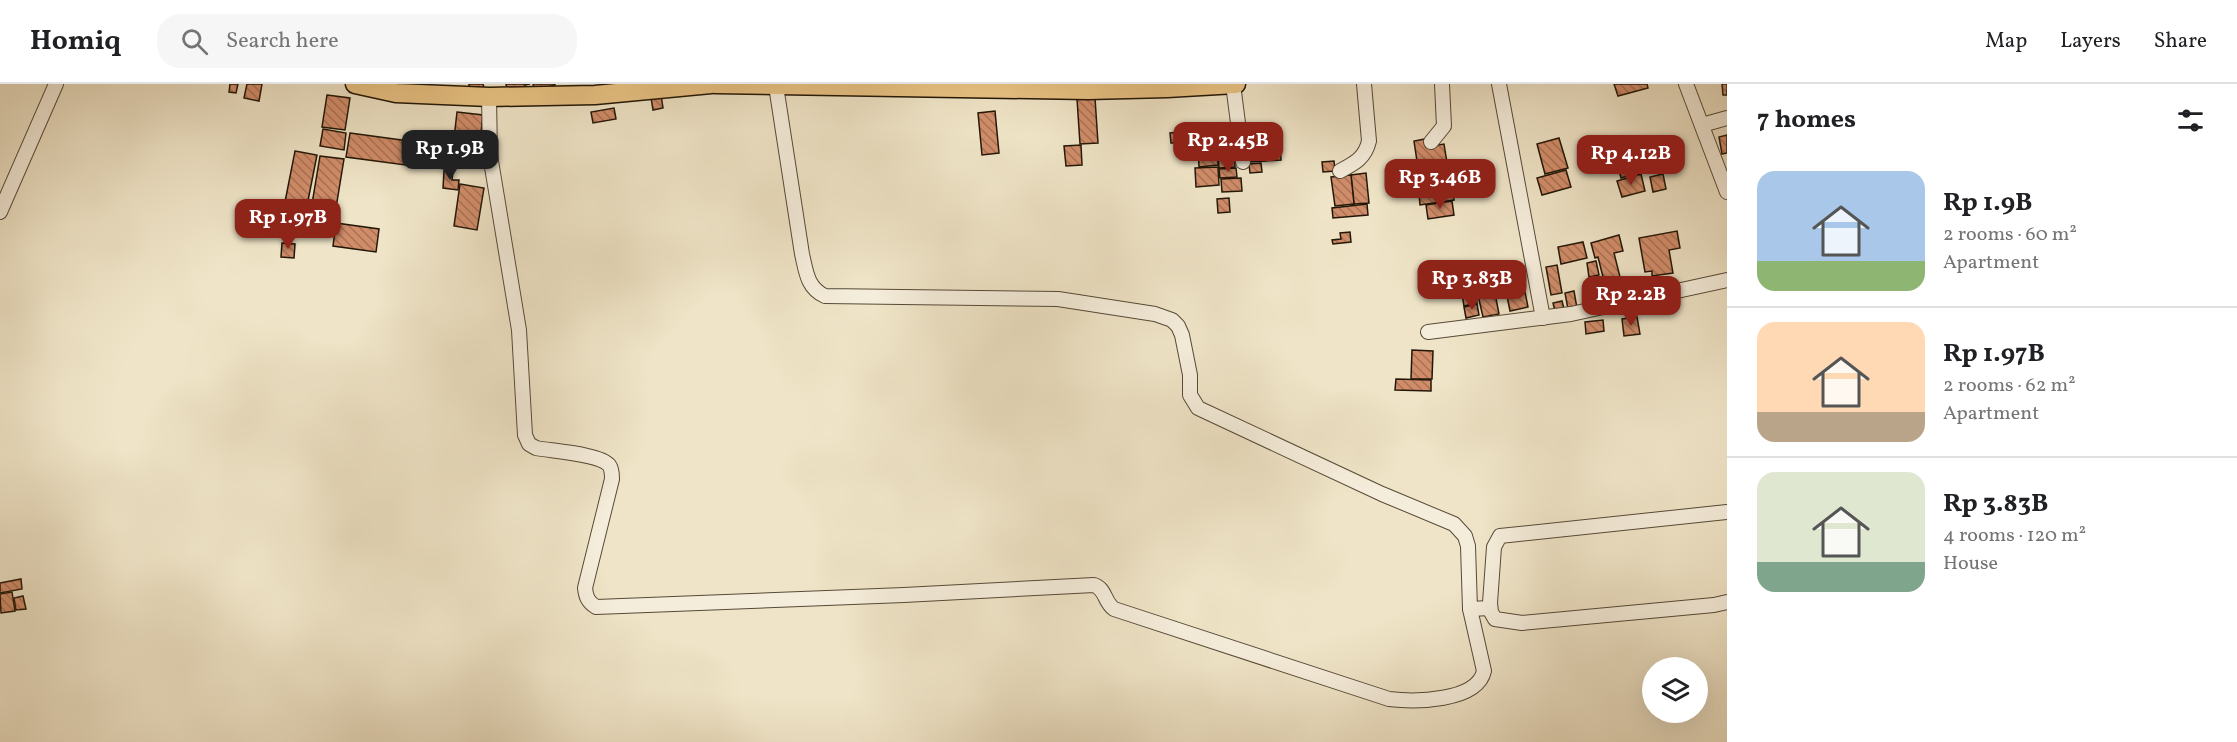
<!DOCTYPE html>
<meta charset="utf-8">
<style>
body{margin:0;font-family:Vollkorn,serif;background:#f6f6f6;color:#202124;height:100vh;display:flex;flex-direction:column;font-size:22px;white-space:nowrap}
*{box-sizing:border-box;margin:0}
p{font-size:20px;color:#757577}
.icon{flex:none;width:33px;height:33px;fill:none;stroke:currentColor;stroke-width:2;stroke-linecap:round;stroke-linejoin:round}
.map{position:relative;flex:1;overflow:hidden}
.drawer{display:flex;flex-direction:column;background:#fff;width:510px}
.drawer>*{flex:none}
.buttons{position:absolute;left:1642px;top:573px;display:grid;gap:12px}
.buttons a{display:grid;place-items:center;width:66px;height:66px;border-radius:50%;background:#fff;box-shadow:0 6px 24px #0002;font-size:30px}
.price{position:absolute;translate:-50% -51px;padding:0 14px;border-radius:12px;background:#8f2418;color:#fff;font-size:20px;line-height:39px;filter:drop-shadow(0 2px 3px #0008)}
.price::after{content:'';position:absolute;left:50%;top:36px;width:18px;height:14px;margin-left:-9px;background:inherit;clip-path:polygon(0 0,100% 0,50% 100%)}
.price.on{background:#222;color:#fff}
ul{padding:0;list-style:none}
li{display:flex;align-items:center;gap:18px;height:150px;padding:0 30px}
li+li{border-top:2px solid #e0e0e0}
li span{display:grid;place-items:center;flex:none;width:168px;height:120px;border-radius:18px;color:#555}
li>.icon{margin-inline-start:auto}
span .icon{width:72px;height:72px;fill:#fffc;stroke-width:1}
li b{font-size:26px}
h2{display:flex;justify-content:space-between;align-items:center;height:72px;padding:0 30px;font-size:26px}
header{display:flex;align-items:center;gap:36px;box-sizing:border-box;height:84px;padding:0 30px;background:#fff;border-bottom:2px solid #e0e0e0}
header strong{font-size:28px}
nav{display:flex;gap:33px;margin-inline-start:auto;font-size:21px}
.search{width:420px;height:54px;background:#f6f6f6;display:flex;align-items:center;gap:15px;box-sizing:border-box;padding:0 21px;border-radius:24px;color:#757577;font-size:22px}
main{display:flex;flex:1;min-height:0}
.map>svg:first-child{display:block}
</style>
<header>
<strong>Homiq</strong>
<div class="search"><svg class="icon" aria-label="search" viewBox="0 0 24 24"><circle cx="10" cy="10" r="6"/><path d="M15 15l6 6"/></svg>Search here</div>
<nav><a>Map</a><a>Layers</a><a>Share</a></nav>
</header>
<main>
<div class="map">
<svg width="1727" height="658" viewBox="0 0 1727 658">
<defs>
<pattern id="building-back-hatch" width="6" height="6" patternUnits="userSpaceOnUse" patternTransform="scale(1.5)"><rect width="6" height="6" fill="#d18d6a"/><path d="M-1 5l2 2M0 0l6 6M5-1l2 2" fill="none" stroke="#a97255"/></pattern>
</defs>
<rect width="100%" height="100%" fill="#efe4c7"/>
<filter id="stains"><feTurbulence type="fractalNoise" baseFrequency=".00333" numOctaves="4"/><feColorMatrix values="0 0 0 0 .2 0 0 0 0 .09 0 0 0 0 .02 0 0 0 .5 -.17"/></filter>
<radialGradient id="worn" r=".72"><stop offset=".6" stop-color="#630" stop-opacity="0"/><stop offset="1" stop-color="#630" stop-opacity=".3"/></radialGradient>
<g fill="url(#building-back-hatch)" stroke="#231707" stroke-width="1.5">
<polygon points="230,0 238,0 236,9 229,8"/>
<polygon points="247,0 262,0 259,17 244,14"/>
<polygon points="469,0 483,0 484,4 469,5"/>
<polygon points="506,0 530,0 525,1 526,6 513,8 512,3 507,5"/>
<polygon points="533,0 555,0 555,1 535,7"/>
<polygon points="1614,0 1647,0 1648,4 1618,12"/>
<polygon points="1722,0 1727,0 1727,11 1723,11"/>
<polygon points="327,11 350,14 345,46 322,43"/>
<polygon points="661,11 663,24 653,26 651,13"/>
<polygon points="1095,14 1098,59 1080,60 1077,15"/>
<polygon points="614,24 616,35 593,39 591,28"/>
<polygon points="995,27 999,69 982,71 978,29"/>
<polygon points="457,28 483,31 479,66 453,63"/>
<polygon points="323,45 346,49 344,66 320,62"/>
<polygon points="1180,48 1180,59 1171,59 1170,49"/>
<polygon points="350,49 416,58 413,82 346,73"/>
<polygon points="1727,51 1727,69 1722,70 1719,53"/>
<polygon points="1559,54 1568,84 1545,90 1537,60"/>
<polygon points="1280,55 1281,76 1265,77 1263,56"/>
<polygon points="1425,55 1426,63 1444,60 1447,79 1418,84 1414,57"/>
<polygon points="1263,56 1265,77 1249,78 1248,57"/>
<polygon points="1658,57 1662,72 1641,78 1637,63"/>
<polygon points="1234,58 1235,83 1219,84 1217,59"/>
<polygon points="1217,60 1218,81 1199,83 1198,61"/>
<polygon points="425,61 456,64 454,86 423,82"/>
<polygon points="1081,61 1082,81 1066,82 1064,62"/>
<polygon points="1627,63 1634,90 1621,94 1614,66"/>
<polygon points="295,67 317,71 305,132 283,128"/>
<polygon points="320,72 344,75 334,136 310,132"/>
<polygon points="1660,74 1662,81 1655,83 1653,77"/>
<polygon points="1334,77 1335,87 1323,88 1322,78"/>
<polygon points="1261,79 1262,88 1250,89 1249,80"/>
<polygon points="1218,83 1219,101 1196,103 1195,84"/>
<polygon points="1434,83 1438,107 1453,105 1454,116 1420,121 1419,110 1423,110 1420,85"/>
<polygon points="1236,84 1237,93 1220,94 1219,85"/>
<polygon points="1566,86 1571,103 1542,111 1537,94"/>
<polygon points="444,87 453,88 452,96 459,96 458,106 443,104"/>
<polygon points="1459,87 1461,102 1449,104 1447,88"/>
<polygon points="1366,89 1369,119 1354,120 1351,91"/>
<polygon points="1641,90 1645,107 1622,113 1617,97"/>
<polygon points="1663,90 1666,105 1653,108 1650,93"/>
<polygon points="1351,91 1354,120 1335,122 1331,93"/>
<polygon points="1241,94 1242,107 1222,108 1221,95"/>
<polygon points="460,100 484,104 477,146 454,142"/>
<polygon points="1229,114 1230,128 1218,129 1217,115"/>
<polygon points="1452,117 1454,131 1428,135 1426,121"/>
<polygon points="1367,120 1368,131 1333,134 1332,124"/>
<polygon points="283,134 300,136 298,150 281,148"/>
<polygon points="336,139 379,145 376,168 333,162"/>
<polygon points="1677,147 1680,164 1669,166 1673,189 1652,192 1652,187 1645,188 1639,154"/>
<polygon points="1350,148 1351,158 1333,160 1332,156 1341,155 1340,149"/>
<polygon points="1619,151 1623,167 1614,169 1621,197 1605,201 1598,173 1595,174 1591,159"/>
<polygon points="1583,158 1587,174 1561,180 1558,163"/>
<polygon points="282,159 295,160 294,174 281,173"/>
<polygon points="1596,177 1599,191 1589,193 1587,179"/>
<polygon points="1557,181 1562,209 1551,211 1546,183"/>
<polygon points="1520,183 1528,223 1510,227 1503,192 1509,190 1508,185"/>
<polygon points="1495,188 1498,202 1477,206 1474,192"/>
<polygon points="1599,193 1601,201 1589,203 1588,195"/>
<polygon points="1652,193 1653,199 1656,198 1658,208 1643,211 1640,196"/>
<polygon points="1494,204 1499,230 1483,233 1477,207"/>
<polygon points="1574,207 1577,224 1568,225 1565,209"/>
<polygon points="1474,208 1477,219 1464,222 1462,210"/>
<polygon points="1562,217 1564,225 1555,227 1553,219"/>
<polygon points="1477,220 1479,231 1466,234 1464,223"/>
<polygon points="1637,233 1640,250 1624,252 1622,235"/>
<polygon points="1603,236 1604,247 1586,250 1585,238"/>
<polygon points="1412,266 1433,267 1432,295 1411,295"/>
<polygon points="1396,295 1431,296 1431,307 1395,306"/>
<polygon points="21,495 22,505 0,509 0,499"/>
<polygon points="12,508 15,527 1,529 0,510"/>
<polygon points="23,512 26,525 16,526 14,514"/>
</g>
<g fill="none" stroke-linecap="round" stroke-linejoin="round">
<defs>
<g id="minor">
<polyline points="1233,0 1243,78"/>
<polyline points="1499,0 1543,234"/>
<polyline points="1686,0 1727,108"/>
<path d="M776 2 802 170C806 187 807 204 825 212L1058 215 1155 230 1172 236 1178 242 1182 251 1190 291V311L1198 324 1382 410 1454 440 1465 452 1468 462 1470 525 1490 524"/>
<path d="M489 13 490 71 519 246 525 351 529 360 536 364C552 367 600 370 609 381 612 385 612 390 612 395L585 504C586 513 588 518 596 523L904 511 1094 501C1106 505 1104 518 1114 525L1389 615C1414 618 1477 618 1484 587L1470 525"/>
<polyline points="1702,41 1727,34"/>
<polyline points="1431,58 1444,42 1442,0"/>
<path d="M1340 87C1355 79 1365 74 1369 57L1364 0"/>
<polyline points="0,128 56,0"/>
<polyline points="1428,248 1571,230 1727,196"/>
<polyline points="1727,428 1500,452 1494,463 1490,519 1491,528 1495,535 1522,539 1714,521 1727,518"/>
</g>
<g id="major">
<polyline points="355,0 396,9 489,13 595,11 711,0"/>
<polyline points="715,0 1088,6 1167,4 1236,0"/>
</g>
</defs>
<use href="#minor" stroke="#564a37" stroke-width="16"/>
<use href="#major" stroke="#231707" stroke-width="21"/>
<use href="#minor" stroke="#f5eddb" stroke-width="14"/>
<use href="#major" stroke="#e8c284" stroke-width="18"/>
</g>
<rect width="100%" height="100%" filter="url(#stains)"/>
<rect width="100%" height="100%" fill="url(#worn)"/>
</svg>
<div class="buttons">
<a><svg class="icon" aria-label="layers" viewBox="0 0 24 24"><path d="M12 4l9 5-9 5-9-5zM3 14l9 5 9-5"/></svg></a>
</div>
<b class="price" style="left:1228px;top:89px">Rp 2.45B</b>
<b class="price on" style="left:450px;top:97px">Rp 1.9B</b>
<b class="price" style="left:1631px;top:102px">Rp 4.12B</b>
<b class="price" style="left:1440px;top:126px">Rp 3.46B</b>
<b class="price" style="left:288px;top:166px">Rp 1.97B</b>
<b class="price" style="left:1472px;top:227px">Rp 3.83B</b>
<b class="price" style="left:1631px;top:243px">Rp 2.2B</b>
</div>
<section class="drawer">
<h2>7 homes<svg class="icon" aria-label="filters" viewBox="0 0 24 24"><path d="M4 7h16M4 17h16"/><circle cx="9" cy="7" r="2"/><circle cx="15" cy="17" r="2"/></svg></h2>
<ul>
<li><span style="background:linear-gradient(#a9c7e8 75%,#8fb573 0)"><svg class="icon" aria-label="home" viewBox="0 0 24 24"><path d="M3 11l9-7 9 7M6 9v11h12V9"/></svg></span><div><b>Rp 1.9B</b><p>2 rooms · 60 m²</p><p>Apartment</p></div></li>
<li><span style="background:linear-gradient(#ffd9b3 75%,#b9a48a 0)"><svg class="icon" aria-label="home" viewBox="0 0 24 24"><path d="M3 11l9-7 9 7M6 9v11h12V9"/></svg></span><div><b>Rp 1.97B</b><p>2 rooms · 62 m²</p><p>Apartment</p></div></li>
<li><span style="background:linear-gradient(#dfe7d0 75%,#7fa58c 0)"><svg class="icon" aria-label="home" viewBox="0 0 24 24"><path d="M3 11l9-7 9 7M6 9v11h12V9"/></svg></span><div><b>Rp 3.83B</b><p>4 rooms · 120 m²</p><p>House</p></div></li>
</ul>
</section>
</main>
